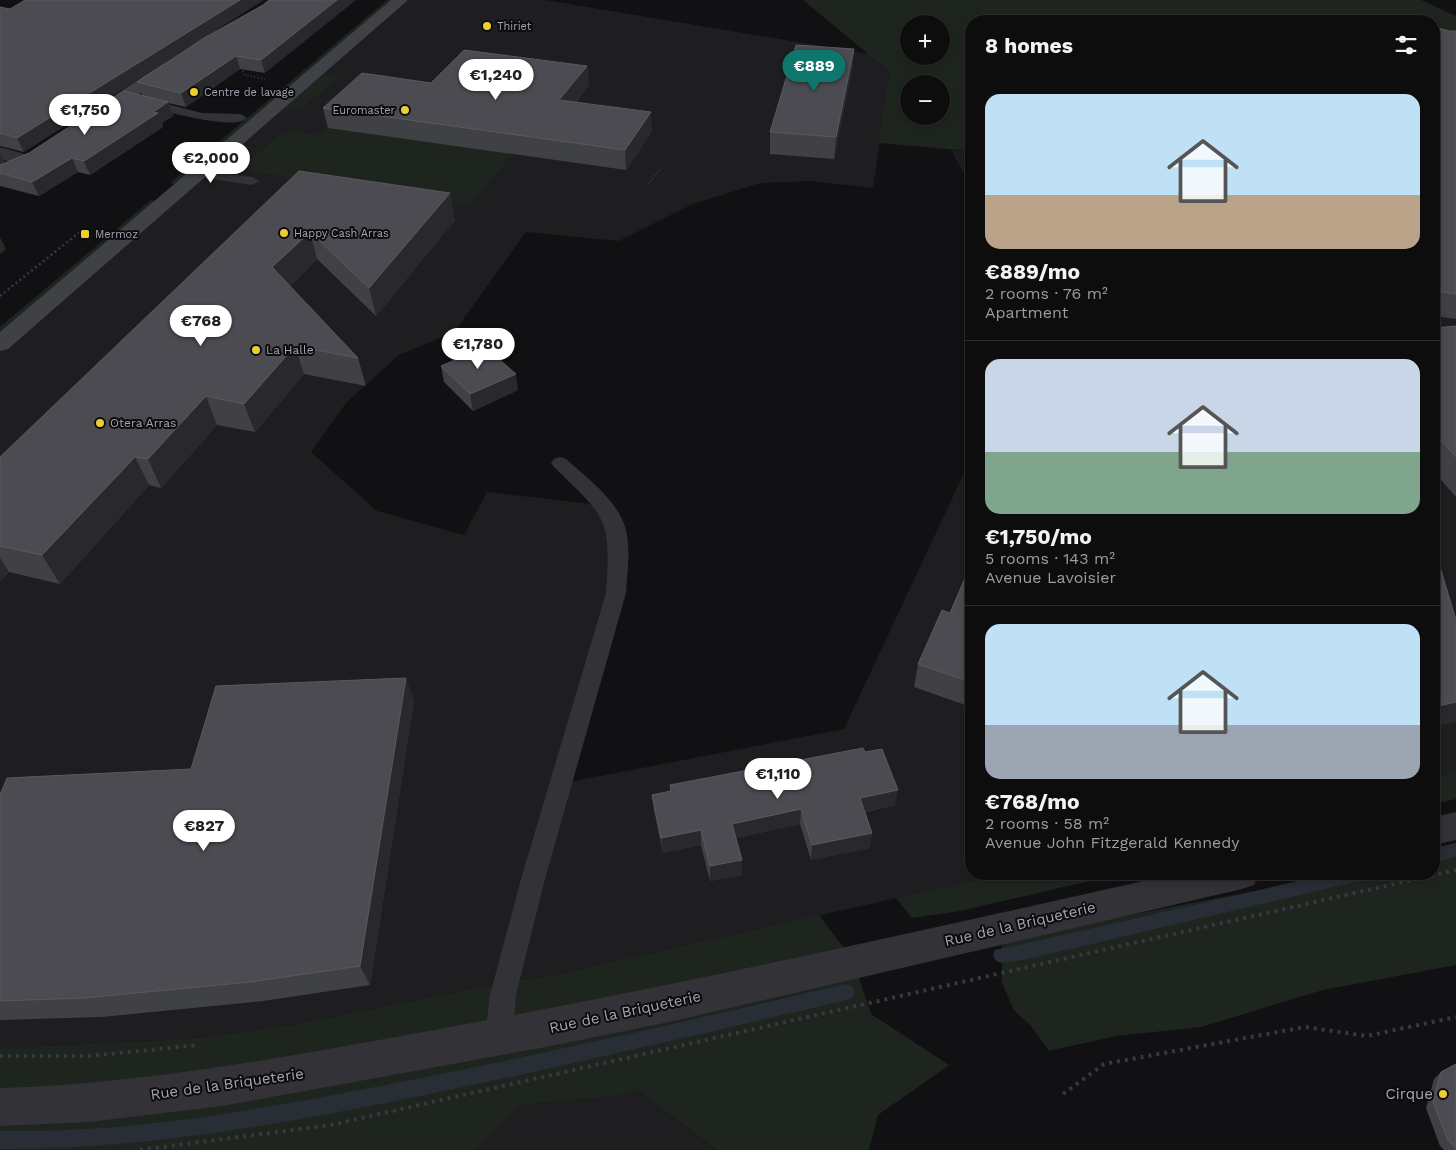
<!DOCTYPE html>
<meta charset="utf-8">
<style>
body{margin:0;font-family:"Work Sans",sans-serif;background:#161617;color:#f1f3f6;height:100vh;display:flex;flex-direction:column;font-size:19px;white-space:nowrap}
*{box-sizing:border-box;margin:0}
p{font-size:16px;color:#9a9c9e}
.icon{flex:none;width:28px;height:28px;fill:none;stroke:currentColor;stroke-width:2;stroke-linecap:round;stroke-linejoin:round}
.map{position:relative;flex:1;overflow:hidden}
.side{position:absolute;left:965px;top:15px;width:475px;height:865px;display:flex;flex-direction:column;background:#0d0d0e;border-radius:20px;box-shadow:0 2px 8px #0003,0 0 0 1px #2d2d2e}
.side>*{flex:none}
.tools{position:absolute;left:900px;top:15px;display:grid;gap:10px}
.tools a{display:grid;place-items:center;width:50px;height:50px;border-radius:50%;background:#0d0d0e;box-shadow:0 2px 8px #0003,0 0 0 1px #2d2d2e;font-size:25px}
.price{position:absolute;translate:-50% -42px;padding:0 11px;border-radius:18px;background:#fff;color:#222;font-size:16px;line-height:32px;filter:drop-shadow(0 1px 2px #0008)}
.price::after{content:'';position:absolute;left:50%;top:30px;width:15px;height:11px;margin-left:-8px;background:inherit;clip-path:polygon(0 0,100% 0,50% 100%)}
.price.selected{background:#0f766e;color:#fff}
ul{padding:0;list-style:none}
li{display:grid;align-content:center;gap:10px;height:265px;padding:0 20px}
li+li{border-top:1px solid #2d2d2e}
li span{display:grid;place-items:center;height:155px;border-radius:15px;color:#555}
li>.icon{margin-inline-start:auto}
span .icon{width:90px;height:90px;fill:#fffc;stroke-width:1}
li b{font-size:21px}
h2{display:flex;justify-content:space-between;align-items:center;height:60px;padding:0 20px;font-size:21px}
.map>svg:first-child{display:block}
</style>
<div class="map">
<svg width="1456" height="1150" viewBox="0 0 1456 1150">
<rect width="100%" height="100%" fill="#111113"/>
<g fill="#1e1d20">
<polygon points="392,0 546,0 869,54 890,72 873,188 810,181 760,183 693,204 619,241 526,232 454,332 399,355 346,403 311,452 377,511 464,535 487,492 601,505 618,551 559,784 844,729 971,458 971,874 1004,874 554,975 507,982 291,1025 188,1039 0,1048 0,333"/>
<polygon points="951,150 971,151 971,186"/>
<polygon points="1434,164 1456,166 1456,771 1434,777"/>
<polygon points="638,1091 717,1150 477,1150 519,1105 618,1096"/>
</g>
<g fill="#1e251f" fill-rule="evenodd">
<polygon points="387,0 394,0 177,185 170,183"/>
<path d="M803 0H1421L1456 16V166L1434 164V21H971V151L878 143 890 72ZM909 24H941V56H909ZM909 84H941V116H909Z"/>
<polygon points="326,75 338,77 300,110 283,109 315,77"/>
<polygon points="328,128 513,154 470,205 249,171 245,164 279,135 292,131 320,135"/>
<polygon points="151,200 158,201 0,338 0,327"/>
<polygon points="1456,771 1456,799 1434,804 1434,777"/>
<polygon points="1456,843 1456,965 1323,990 1201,1027 1116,1036 1049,1051 1031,1026 1014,1010 1002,983 1002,940 1254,891 1326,874 1434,874 1434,849"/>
<polygon points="1004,874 1120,874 960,911 912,918 896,898"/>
<polygon points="819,915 853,960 871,1014 949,1065 878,1115 869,1150 717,1150 638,1091 618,1096 519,1105 477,1150 0,1150 0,1048 188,1039 291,1025 507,982 554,975"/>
</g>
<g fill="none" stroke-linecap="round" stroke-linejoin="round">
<g fill="#282d36" fill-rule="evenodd">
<polygon points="1456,843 1456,857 1434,862 1434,848"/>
<polygon points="1330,874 1367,874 1364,879 1359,881 1028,959 1001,963 995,960 993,955 995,950 1028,943"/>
<path d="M846 984 852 986 854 992 852 998 846 1000C693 1036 540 1072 386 1103 258 1128 131 1150 0 1149V1131C132 1133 260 1110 390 1084 543 1055 694 1019 846 984Z"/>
</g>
<g stroke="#38393e" stroke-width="2" stroke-dasharray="1 2.5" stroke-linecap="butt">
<polyline points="241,68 245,75 265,79"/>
<polyline points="648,184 660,169"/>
</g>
<polyline stroke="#38393e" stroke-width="2.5" stroke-dasharray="2 3" stroke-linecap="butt" points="0,296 86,227"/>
<g stroke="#38393e" stroke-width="4" stroke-dasharray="3 5" stroke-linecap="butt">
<polyline points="0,1056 89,1056 199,1045"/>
<polyline points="1063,1094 1104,1064 1305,1027 1367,1036 1456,1017"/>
<polyline points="140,1150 331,1125 1456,870"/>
</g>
<g fill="#323237" fill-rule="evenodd">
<path d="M144 98 202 113 241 114 247 118C235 132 158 109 140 105L138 102Z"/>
<polygon points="198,169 252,177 259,181 252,185 193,176 191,173 193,170"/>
<path d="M560 457 566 459C588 479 618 500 626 530 631 551 627 573 626 593L545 879 516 995 513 1037 509 1047 499 1051 489 1047 485 1037 490 995 521 879 606 593C611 517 607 519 554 467L551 463 554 459Z"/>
<polygon points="1146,874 1170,874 1177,891 1174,899 1165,902 1156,899"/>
</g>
<g fill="#323237" fill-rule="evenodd">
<polygon points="0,147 35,157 37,161 35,165 28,167 0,159"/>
<polygon points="1456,812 1456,840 1434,845 1434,817"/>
<path d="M1175 874H1259L1254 885 1242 889 669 1022 551 1046 222 1106 89 1122 0 1126V1088C147 1084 290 1056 434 1030 682 985 928 929 1175 874Z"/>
</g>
<g fill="#404147" fill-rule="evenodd">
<polygon points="391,0 408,0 8,349 0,351 0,332"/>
<polygon points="169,62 175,63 177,67 175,71 104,117 92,117 89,113 163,63"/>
</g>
</g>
<g fill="#404145">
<polygon points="263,5 265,73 240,69 186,107 168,103 173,116 162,123 163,127 90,175 78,172 39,196 0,186 0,152 5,162 1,165 29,153 142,96 137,82"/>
<polygon points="0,7 10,9 24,152 0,146"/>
<polygon points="1434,27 1450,31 1456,31 1456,319 1434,316"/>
<polygon points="854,49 852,69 834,159 770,154 770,132"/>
<polygon points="587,66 589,85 576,102 652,131 626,170 328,128 323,108"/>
<polygon points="299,171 455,220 376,316 317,259 290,286 358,358 366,386 304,374 255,432 217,425 161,488 149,485 60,584 9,572 0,582 0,457"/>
<polygon points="1456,326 1456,497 1434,472 1434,328"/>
<polygon points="441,366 518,390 473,411 444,382"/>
<polygon points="971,564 971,707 914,687 918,664 950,613"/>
<polygon points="414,700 370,985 263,1001 102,1017 0,1020 0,795 191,769"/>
<polygon points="865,752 895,805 865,812 872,833 869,848 811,860 800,824 736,838 742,860 742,875 710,881 701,845 663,853 654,810 652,795 670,791 670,785"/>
<polygon points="1456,1064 1456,1150 1444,1150 1440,1146 1426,1108 1434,1079 1441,1072"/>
</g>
<g fill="#29292c">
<polygon points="240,0 264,0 24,152 17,138"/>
<polygon points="337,0 356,0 265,73 261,60"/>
<polygon points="854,49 852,69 834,159 836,137"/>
<polygon points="236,56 240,69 186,107 181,93"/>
<polygon points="587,66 589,85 561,119 559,100"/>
<polygon points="168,102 173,116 162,123 163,127 90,175 84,161"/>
<polygon points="651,112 652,131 626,170 625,150"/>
<polygon points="0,152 5,162 0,166"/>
<polygon points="72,158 78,172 39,196 32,182"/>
<polygon points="450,193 455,220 376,316 369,288"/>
<polygon points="310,232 317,259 281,295 272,267"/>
<polygon points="0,237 6,249 0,254"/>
<polygon points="295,346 304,374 255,432 244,404"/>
<polygon points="516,374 518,390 473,411 470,394"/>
<polygon points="206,396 217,425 161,488 148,459"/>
<polygon points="135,457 149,485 60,584 42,555"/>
<polygon points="0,558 9,572 0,582"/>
<polygon points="406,678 414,700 370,985 360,966"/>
<polygon points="1456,702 1456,722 1434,727 1434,707"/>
<polygon points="898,790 895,805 857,813 860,798"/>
<polygon points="801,809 800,824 732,839 732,824"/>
<polygon points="701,830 701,845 663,853 661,838"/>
<polygon points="872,833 869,848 811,860 812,845"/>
<polygon points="742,860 742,875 710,881 710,866"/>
</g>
<g fill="#4b4b51" stroke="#595960">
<polygon points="25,0 240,0 17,138 0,133 0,7 10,9"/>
<polygon points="269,0 337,0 261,60 236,56 181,93 137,82 204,38 263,5"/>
<polygon points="1434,27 1450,31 1456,31 1456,294 1434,291"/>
<polygon points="796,45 854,49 836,137 770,132"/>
<polygon points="464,50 587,66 559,100 651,112 625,150 323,108 362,73 431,83"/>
<polygon points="124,91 168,102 153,112 158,113 84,161 72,158 32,182 0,173 0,165 29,153"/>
<polygon points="299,171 450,193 369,288 310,232 272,267 358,358 295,346 244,404 206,396 148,459 135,457 42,555 0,546 0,457"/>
<polygon points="1456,326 1456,457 1434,433 1434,328"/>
<polygon points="485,347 516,374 470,394 441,366"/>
<polygon points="1434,547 1456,620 1456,702 1434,707"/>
<polygon points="971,564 971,682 918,664 942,610 950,613"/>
<polygon points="406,678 360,966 250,982 84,998 0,1001 0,795 7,778 191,769 216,686"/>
<polygon points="863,748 865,752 882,749 898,790 860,798 872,833 812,845 801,809 732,824 742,860 710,866 701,830 661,838 652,795 671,791 670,785"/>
<polygon points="1456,1064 1456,1149 1448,1140 1433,1102 1441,1072"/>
</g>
<g fill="#ebce31" stroke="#0c0c0e" stroke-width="2">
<circle cx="487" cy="26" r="5"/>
<circle cx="194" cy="92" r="5"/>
<circle cx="405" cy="110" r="5"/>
<circle cx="284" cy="233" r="5"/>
<rect x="80" y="229" width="10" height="10" rx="2.5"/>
<circle cx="256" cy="350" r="5"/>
<circle cx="100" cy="423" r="5"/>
<circle cx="1443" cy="1094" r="5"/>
</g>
<g text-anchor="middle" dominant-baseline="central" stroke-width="4" stroke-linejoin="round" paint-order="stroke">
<g font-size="11" fill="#a3a5b3" stroke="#0c0c0e" text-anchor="start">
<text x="497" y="26">Thiriet</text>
<text x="204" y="92">Centre de lavage</text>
<text x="395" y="110" text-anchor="end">Euromaster</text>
<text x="294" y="233">Happy Cash Arras</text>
<text x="95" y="234">Mermoz</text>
</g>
<g font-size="12" fill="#a3a5b3" stroke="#0c0c0e" text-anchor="start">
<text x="266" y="350">La Halle</text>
<text x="110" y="423">Otera Arras</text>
</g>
<g font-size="15" fill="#a3a5b3" stroke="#0c0c0e">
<text transform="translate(1020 924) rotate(-13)">Rue de la Briqueterie</text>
<text transform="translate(625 1012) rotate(-12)">Rue de la Briqueterie</text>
<text transform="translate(227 1084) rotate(-8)">Rue de la Briqueterie</text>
</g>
<g font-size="15" fill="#a3a5b3" stroke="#0c0c0e" text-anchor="end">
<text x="1433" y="1094">Cirque</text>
</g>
</g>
</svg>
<div class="tools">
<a>+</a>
<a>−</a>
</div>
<b class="price selected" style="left:814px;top:92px">€889</b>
<b class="price" style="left:496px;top:101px">€1,240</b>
<b class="price" style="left:85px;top:136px">€1,750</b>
<b class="price" style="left:211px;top:184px">€2,000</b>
<b class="price" style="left:201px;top:347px">€768</b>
<b class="price" style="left:478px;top:370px">€1,780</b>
<b class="price" style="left:778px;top:800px">€1,110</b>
<b class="price" style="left:204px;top:852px">€827</b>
<section class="side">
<h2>8 homes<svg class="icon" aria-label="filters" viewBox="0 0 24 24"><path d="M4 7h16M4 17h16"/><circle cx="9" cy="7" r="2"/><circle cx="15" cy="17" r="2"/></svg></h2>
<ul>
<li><span style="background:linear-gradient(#bfe0f5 65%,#b9a48a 0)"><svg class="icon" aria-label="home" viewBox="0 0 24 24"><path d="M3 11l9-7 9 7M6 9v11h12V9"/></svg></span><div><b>€889/mo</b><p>2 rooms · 76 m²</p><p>Apartment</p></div></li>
<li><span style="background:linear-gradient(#c9d6e8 60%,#7fa58c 0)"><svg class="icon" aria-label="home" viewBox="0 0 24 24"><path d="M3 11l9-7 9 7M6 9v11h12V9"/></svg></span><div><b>€1,750/mo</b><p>5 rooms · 143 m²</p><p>Avenue Lavoisier</p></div></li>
<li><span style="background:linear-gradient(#bfe0f5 65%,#9aa5b1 0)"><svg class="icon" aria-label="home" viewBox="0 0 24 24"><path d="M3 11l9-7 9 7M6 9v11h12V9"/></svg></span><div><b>€768/mo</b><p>2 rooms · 58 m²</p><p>Avenue John Fitzgerald Kennedy</p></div></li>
</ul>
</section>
</div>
